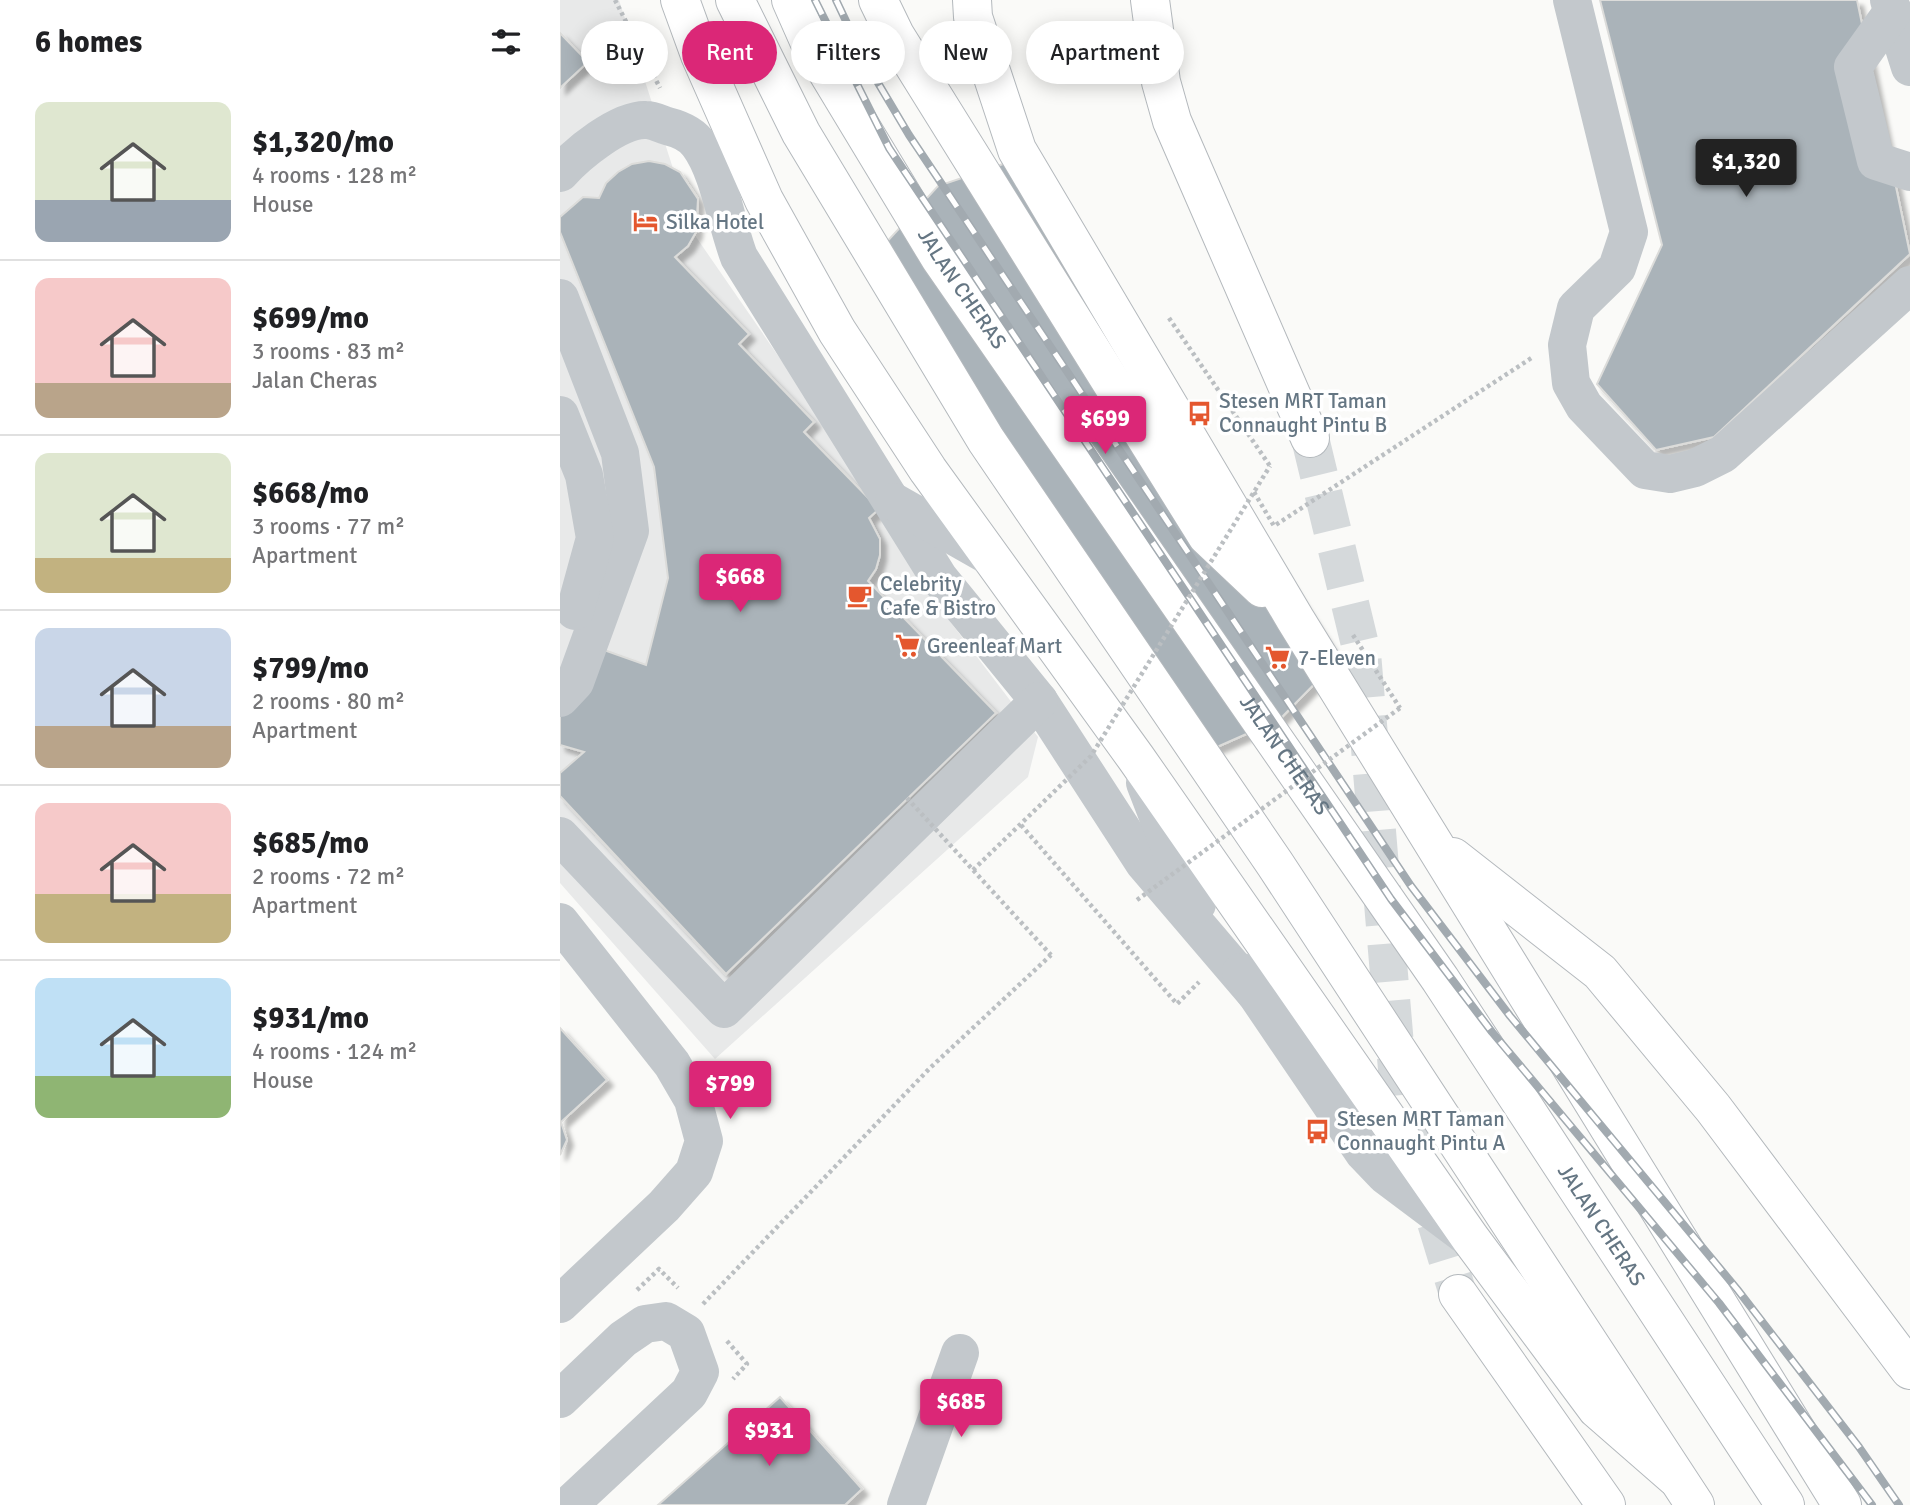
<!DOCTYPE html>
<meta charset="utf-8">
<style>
body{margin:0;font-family:Signika,sans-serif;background:#f6f6f6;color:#202124;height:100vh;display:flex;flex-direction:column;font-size:26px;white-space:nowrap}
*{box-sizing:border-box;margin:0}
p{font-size:23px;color:#757577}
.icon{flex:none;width:38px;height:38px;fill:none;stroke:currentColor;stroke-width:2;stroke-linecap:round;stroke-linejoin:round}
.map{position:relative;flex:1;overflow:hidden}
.sheet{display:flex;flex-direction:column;background:#fff;width:560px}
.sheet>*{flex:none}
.banner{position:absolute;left:21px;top:21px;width:665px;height:63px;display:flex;gap:14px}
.price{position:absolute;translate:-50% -60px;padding:0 16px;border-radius:7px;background:#db2777;color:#fff;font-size:23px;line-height:46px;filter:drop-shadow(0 2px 4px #0008)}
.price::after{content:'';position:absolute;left:50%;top:42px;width:21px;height:16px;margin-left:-10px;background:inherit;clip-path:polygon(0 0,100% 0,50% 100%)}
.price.active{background:#222;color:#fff}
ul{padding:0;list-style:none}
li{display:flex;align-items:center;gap:21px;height:175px;padding:0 35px}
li+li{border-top:2px solid #e0e0e0}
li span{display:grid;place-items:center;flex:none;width:196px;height:140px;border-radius:14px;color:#555}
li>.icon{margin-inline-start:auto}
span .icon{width:84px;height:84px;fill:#fffc;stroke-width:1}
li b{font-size:30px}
h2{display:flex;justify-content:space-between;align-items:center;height:84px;padding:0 35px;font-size:30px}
.pill{padding:0 24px;border-radius:32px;background:#fff;box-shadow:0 4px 18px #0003;font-size:24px;line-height:63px}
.pill.active{background:#db2777;color:#fff}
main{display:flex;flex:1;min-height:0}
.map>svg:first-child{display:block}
</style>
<main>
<section class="sheet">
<h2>6 homes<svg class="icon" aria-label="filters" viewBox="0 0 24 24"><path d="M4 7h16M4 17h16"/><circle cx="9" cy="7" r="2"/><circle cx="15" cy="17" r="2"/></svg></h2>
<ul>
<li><span style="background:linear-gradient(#dfe7d0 70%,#9aa5b1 0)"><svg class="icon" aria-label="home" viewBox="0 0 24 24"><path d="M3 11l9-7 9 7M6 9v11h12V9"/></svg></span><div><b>$1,320/mo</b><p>4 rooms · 128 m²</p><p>House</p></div></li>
<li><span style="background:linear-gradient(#f6c9c9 75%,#b9a48a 0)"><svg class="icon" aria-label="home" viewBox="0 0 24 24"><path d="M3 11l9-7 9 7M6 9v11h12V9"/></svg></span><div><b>$699/mo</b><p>3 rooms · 83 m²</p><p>Jalan Cheras</p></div></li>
<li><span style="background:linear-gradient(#dfe7d0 75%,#c2b280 0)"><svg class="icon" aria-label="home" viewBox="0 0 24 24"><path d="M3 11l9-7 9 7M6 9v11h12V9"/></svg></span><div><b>$668/mo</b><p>3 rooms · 77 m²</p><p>Apartment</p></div></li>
<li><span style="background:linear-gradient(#c9d6e8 70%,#b9a48a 0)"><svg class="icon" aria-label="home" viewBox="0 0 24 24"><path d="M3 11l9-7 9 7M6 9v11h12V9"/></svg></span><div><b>$799/mo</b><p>2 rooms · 80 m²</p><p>Apartment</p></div></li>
<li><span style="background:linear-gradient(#f6c9c9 65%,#c2b280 0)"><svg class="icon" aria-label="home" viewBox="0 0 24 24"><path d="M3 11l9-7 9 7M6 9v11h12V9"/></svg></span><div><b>$685/mo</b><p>2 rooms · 72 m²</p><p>Apartment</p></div></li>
<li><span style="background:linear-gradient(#bfe0f5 70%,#8fb573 0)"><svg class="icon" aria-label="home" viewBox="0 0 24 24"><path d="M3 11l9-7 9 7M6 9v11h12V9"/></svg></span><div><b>$931/mo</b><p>4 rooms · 124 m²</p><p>House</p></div></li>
</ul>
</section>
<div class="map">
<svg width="1350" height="1505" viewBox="0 0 1350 1505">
<defs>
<filter id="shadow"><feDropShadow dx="6" dy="6" stdDeviation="2" flood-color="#0004"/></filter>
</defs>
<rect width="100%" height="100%" fill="#fafaf8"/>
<polygon fill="#e8e9e9" points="0,0 59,0 134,234 326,512 363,586 478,737 468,777 155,1059 0,883"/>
<g fill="#aab3b9" stroke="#dcdcda" stroke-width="2" filter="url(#shadow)">
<polygon points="1040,0 1297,0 1350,254 1154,437 1096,450 1037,384 1102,245"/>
<polygon points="0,33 28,62 0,88"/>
<polygon points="455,160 779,659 720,719 639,755 312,258 378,186"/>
<polygon points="89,161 105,164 120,172 138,199 136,232 128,246 115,257 189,334 179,344 254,422 244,432 319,509 309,518 320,539 320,555 316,569 308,581 436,713 166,974 0,796 0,773 24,752 0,745 0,712 44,650 86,665 108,578 94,467 0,232 0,217 23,197 39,198 46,183 58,172 72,164"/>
<polygon points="0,1028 47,1080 1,1122 7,1140 0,1155"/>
<polygon points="220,1397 302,1489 285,1505 98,1505"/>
</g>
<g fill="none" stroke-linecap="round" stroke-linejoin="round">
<polyline stroke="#d5d9db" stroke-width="38" stroke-dasharray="38 19" stroke-linecap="butt" points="750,438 802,653 840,1105 898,1294"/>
<defs>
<g id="highway">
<polyline points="120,0 140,55 204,200 277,331 368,470 576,758 910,1238 1037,1409 1115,1477"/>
<polyline points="175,0 241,133 426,440 715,864 1135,1505"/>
<path id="s1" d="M231 0 250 43 380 258 880 979 1225 1505"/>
<polyline points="318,0 335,35 647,536 702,588"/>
<polyline points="412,0 413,17 457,150 735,619 1282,1505"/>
<polyline points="590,0 601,82 612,121 750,438"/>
<polyline points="893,857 1040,972 1153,1108 1350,1370"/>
<polyline points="898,1294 1046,1505"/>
</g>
</defs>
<use href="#highway" stroke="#b4b9bd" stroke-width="40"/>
<g stroke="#bbbfc2" stroke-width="4.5" stroke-dasharray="3.5 3.5" stroke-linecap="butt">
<polyline points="55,0 100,88"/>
<polyline points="609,318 710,466"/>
<polyline points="336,609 353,597"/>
<polyline points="793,635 840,708"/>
<polyline points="461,825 617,1004 639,982"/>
<polyline points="77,1290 99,1269 118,1288"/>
<polyline points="143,1304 370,1068 491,955"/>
<polyline points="167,1341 187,1364 173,1379"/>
</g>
<g stroke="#c3c8cc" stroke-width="38">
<polyline points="1012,0 1069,232 1057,268 1016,308 1007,345 1011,383 1024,406 1085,470 1110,474 1135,468 1163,454 1350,285"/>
<polyline points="1329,0 1350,67"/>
<polyline points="1333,11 1293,67 1316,161 1350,172"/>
<path d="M0 173C17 154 59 119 86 120 93 120 101 124 107 126 119 129 132 134 139 145 159 172 166 223 179 257L379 578 479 701 584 863 695 993"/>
<polyline points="0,298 60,453 70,531 15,682 0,698"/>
<polyline points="0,415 24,475 35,538 15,611"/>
<polyline points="334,502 429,556"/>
<polyline points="585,783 624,884 637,904"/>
<polyline points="0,836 164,1009 479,701"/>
<polyline points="0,922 112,1064 133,1100 144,1141 134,1172 104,1206 0,1304"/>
<polyline points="681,972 804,1153 825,1175 905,1235"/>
<polyline points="0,1399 63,1339 85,1324 106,1321 126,1333 140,1372 129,1393 9,1505"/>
<polyline points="346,1505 400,1353"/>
</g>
<use href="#highway" stroke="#fff" stroke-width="38"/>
<defs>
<g id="rail">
<polyline points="255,0 329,148 831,899 932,1032 1159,1303 1312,1505"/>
<polyline points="276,0 305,61 349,135 851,886 950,1016 1177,1289 1299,1447 1339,1505"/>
</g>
</defs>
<use href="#rail" stroke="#a2aab0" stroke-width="8"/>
<use href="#rail" stroke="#fff" stroke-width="5" stroke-dasharray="16" stroke-linecap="butt"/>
<g stroke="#bbbfc2" stroke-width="4.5" stroke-dasharray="3.5 3.5" stroke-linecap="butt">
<polyline points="694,492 714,526 973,357"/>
<polyline points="347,798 491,955"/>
<polyline points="413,870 531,756 710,466"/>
<polyline points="577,900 840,708"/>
</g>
</g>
<defs>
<symbol id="hotel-bare" viewBox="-9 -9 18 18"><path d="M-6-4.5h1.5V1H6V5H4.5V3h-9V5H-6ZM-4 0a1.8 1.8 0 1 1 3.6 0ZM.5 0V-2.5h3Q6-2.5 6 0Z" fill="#e4572e" stroke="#fff" stroke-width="2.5" paint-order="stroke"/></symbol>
<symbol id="bus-bare" viewBox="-9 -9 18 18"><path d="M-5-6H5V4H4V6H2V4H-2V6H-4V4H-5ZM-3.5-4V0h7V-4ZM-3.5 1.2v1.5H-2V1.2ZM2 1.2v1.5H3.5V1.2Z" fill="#e4572e" stroke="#fff" stroke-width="2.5" paint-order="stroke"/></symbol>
<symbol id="cafe-bare" viewBox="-9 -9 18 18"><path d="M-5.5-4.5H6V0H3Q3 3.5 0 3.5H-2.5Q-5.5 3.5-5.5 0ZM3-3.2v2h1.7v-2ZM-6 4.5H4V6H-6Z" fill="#e4572e" stroke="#fff" stroke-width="2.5" paint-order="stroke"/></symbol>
<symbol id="supermarket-bare" viewBox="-9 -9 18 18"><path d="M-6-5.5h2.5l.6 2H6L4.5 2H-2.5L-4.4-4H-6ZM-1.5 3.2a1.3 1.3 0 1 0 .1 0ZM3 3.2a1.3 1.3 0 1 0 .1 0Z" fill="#e4572e" stroke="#fff" stroke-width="2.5" paint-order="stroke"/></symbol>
</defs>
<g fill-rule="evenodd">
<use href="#hotel-bare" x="68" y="204" width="35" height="35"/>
<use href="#bus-bare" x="622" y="396" width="35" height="35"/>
<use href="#cafe-bare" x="282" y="578" width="35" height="35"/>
<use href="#supermarket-bare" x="330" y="628" width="35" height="35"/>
<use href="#supermarket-bare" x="700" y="640" width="35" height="35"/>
<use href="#bus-bare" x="740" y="1114" width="35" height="35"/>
</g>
<g text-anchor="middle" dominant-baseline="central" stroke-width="7" stroke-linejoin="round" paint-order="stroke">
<g font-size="21" fill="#657683" stroke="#fff" text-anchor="start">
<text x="106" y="222">Silka Hotel</text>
<text x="659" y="401">Stesen MRT Taman<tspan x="659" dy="24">Connaught Pintu B</tspan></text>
<text x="320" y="584">Celebrity<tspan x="320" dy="24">Cafe &amp; Bistro</tspan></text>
<text x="367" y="646">Greenleaf Mart</text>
<text x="738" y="658">7-Eleven</text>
<text x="777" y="1119">Stesen MRT Taman<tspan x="777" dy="24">Connaught Pintu A</tspan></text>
</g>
<g font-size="21" fill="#657683" stroke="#fff">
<text stroke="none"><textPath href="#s1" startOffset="336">JALAN CHERAS</textPath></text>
<text stroke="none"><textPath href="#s1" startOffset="903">JALAN CHERAS</textPath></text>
<text stroke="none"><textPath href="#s1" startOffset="1470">JALAN CHERAS</textPath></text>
</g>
</g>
</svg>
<b class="price active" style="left:1186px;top:199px">$1,320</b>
<b class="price" style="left:545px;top:456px">$699</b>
<b class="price" style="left:180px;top:614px">$668</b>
<b class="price" style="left:170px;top:1121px">$799</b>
<b class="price" style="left:401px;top:1439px">$685</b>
<b class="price" style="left:209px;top:1468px">$931</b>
<div class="banner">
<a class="pill">Buy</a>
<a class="pill active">Rent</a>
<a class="pill">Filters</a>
<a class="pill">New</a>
<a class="pill">Apartment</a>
</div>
</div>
</main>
